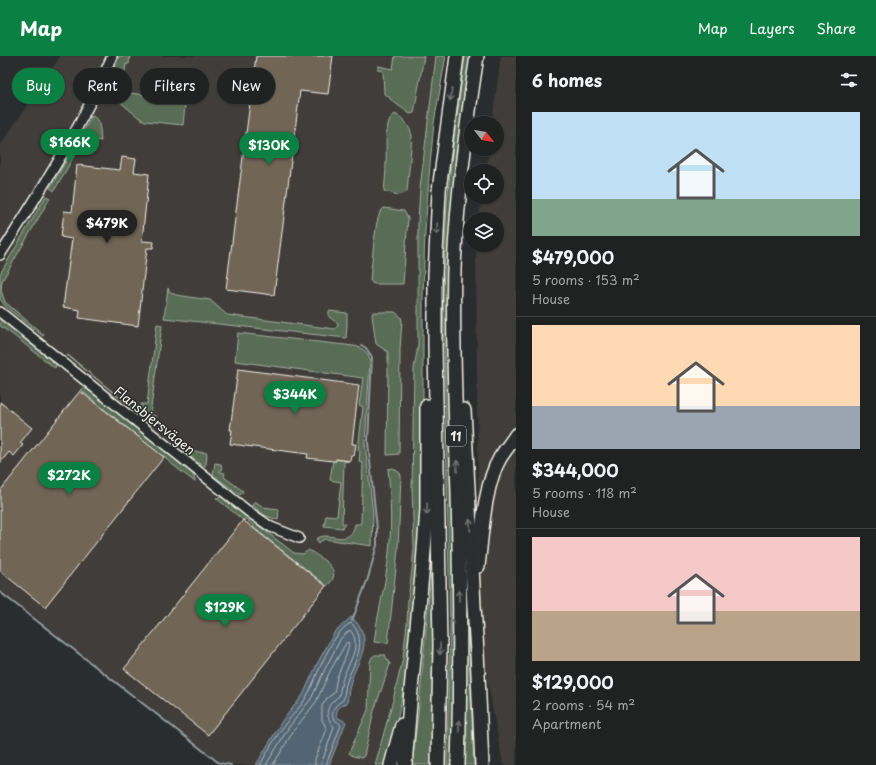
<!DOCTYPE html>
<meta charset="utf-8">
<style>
body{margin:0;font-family:"Playpen Sans",sans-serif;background:#282a2a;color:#f1f3f6;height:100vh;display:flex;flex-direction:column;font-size:15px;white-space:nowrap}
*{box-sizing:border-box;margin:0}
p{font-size:13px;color:#a2a4a5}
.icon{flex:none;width:22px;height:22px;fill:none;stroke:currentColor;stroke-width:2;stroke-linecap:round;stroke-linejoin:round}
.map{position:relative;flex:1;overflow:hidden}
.sheet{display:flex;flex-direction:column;background:#202222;width:360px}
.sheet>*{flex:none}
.top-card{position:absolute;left:12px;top:12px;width:380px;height:36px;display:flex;gap:8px}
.needle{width:26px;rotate:121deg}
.fabs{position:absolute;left:464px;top:60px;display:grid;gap:8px}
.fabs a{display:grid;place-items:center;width:40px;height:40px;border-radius:50%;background:#202222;box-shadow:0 1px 3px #0004,0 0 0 1px #3d3f40;font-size:20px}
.price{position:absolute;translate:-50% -34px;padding:0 9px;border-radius:14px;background:#0b8043;color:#fff;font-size:13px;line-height:26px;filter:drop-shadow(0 1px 2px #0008)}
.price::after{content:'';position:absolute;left:50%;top:24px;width:12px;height:9px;margin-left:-6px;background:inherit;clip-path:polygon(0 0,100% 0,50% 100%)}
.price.current{background:#222;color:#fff}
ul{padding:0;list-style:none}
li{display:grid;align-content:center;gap:8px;height:212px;padding:0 16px}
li+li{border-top:1px solid #3d3f40}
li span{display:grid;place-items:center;height:124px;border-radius:0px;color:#555}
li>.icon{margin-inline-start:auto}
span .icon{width:72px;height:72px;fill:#fffc;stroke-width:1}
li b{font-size:17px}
h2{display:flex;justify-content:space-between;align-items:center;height:48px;padding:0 16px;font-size:17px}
.tag{padding:0 14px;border-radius:18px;background:#202222;box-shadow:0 1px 3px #0004,0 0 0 1px #3d3f40;font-size:14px;line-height:36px}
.tag.current{background:#0b8043;color:#fff}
header{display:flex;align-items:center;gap:24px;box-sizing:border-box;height:56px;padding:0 20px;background:#0b8043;color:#fff}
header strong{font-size:19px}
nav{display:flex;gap:22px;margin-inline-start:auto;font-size:14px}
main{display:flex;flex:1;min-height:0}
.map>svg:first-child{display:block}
</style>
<header>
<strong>Map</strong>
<nav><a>Map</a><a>Layers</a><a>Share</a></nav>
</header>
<main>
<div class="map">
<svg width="516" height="709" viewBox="0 0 516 709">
<rect width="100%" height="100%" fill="#2a2d2e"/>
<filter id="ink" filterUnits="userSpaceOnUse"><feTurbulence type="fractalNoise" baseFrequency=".025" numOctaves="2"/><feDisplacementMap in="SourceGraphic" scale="8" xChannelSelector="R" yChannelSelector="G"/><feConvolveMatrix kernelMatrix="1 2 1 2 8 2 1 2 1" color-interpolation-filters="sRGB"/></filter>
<g filter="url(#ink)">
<g fill="#3f3e3a">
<polygon points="59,0 436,0 420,132 417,221 418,289 415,302 412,400 412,432 414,491 412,514 408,543 407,567 403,602 393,644 375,709 223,709 0,534 0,90 60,1"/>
<polygon points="501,0 516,0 516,709 503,709 479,578 476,189 497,189 497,163 479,163 482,141 497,141 497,115 486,115 489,93 497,93 497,67 492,67"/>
</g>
<g fill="#586c57" stroke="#a6aea0">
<path d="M119 0H130L129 8H126L122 36 161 41 160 45 185 49 183 69 145 65 138 61 118 44 117 45C105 30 112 16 119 0Z"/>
<polygon points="395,0 424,0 414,57 410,58 391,44 389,41 384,38 383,15 378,14 378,10 393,13"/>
<polygon points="436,0 446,0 434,67 430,109 425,175 423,239 423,409 421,478 404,632 394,679 385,709 375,709 393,644 403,602 407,567 408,543 412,514 414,491 412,432 414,313 418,289 418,166 420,132"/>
<polygon points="465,0 473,0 459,101 455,709 447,709 450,570 443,239 447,145 452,99"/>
<path d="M395 58C404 62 410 71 412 80L407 136 398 139 384 135C385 126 386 116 386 106 387 93 383 66 395 58Z"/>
<path d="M92 60C101 63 100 76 101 85L84 83 54 135 50 132Z"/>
<polygon points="46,140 50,142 2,225 1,234 5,246 44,279 43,280 6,251 0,243 0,218"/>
<polygon points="384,152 404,155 408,162 403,228 375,228 372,227 370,224 374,185 377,166 380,156"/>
<polygon points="168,232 169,235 176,239 210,244 227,259 335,273 339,268 329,261 329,255 347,257 347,269 346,282 164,262"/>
<polygon points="373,256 395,256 401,261 402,265 400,293 399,398 387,399 388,314 388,296 376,288 372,259"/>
<polygon points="0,261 55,305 56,309 55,312 9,276 0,270"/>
<path d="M157 268 162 269 150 359 156 360 154 365 149 368C141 359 140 361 141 348H147Z"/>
<path d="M238 277 354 290C364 292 369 297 370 306L365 387 373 458 372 490 325 483 321 485 319 487 316 483C329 473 350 494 355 468H360L361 466 363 407 359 406 360 395 358 394 363 351 359 349 363 322 235 305Z"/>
<polygon points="67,299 68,299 125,346 133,347 132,352"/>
<polygon points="84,332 92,336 192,417 194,420 195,426 169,406 163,399 162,400 81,334"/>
<polygon points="182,394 207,397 206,408 204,411"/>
<polygon points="336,401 338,402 338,404 350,405 344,406 342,467 345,468 342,472 324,470 326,459 337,460 341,426 330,424 333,405"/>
<polygon points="215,407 221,408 222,414 220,414 220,416 225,417 224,421 243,435 240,439 213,419"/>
<path d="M393 412 400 417 401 420 398 493 388 587 374 586C377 559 385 532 388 505 392 474 391 444 388 413Z"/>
<polygon points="222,441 249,462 247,464 245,463 243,464 216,442"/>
<polygon points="255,445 263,451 279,453 278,464 264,459 252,449"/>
<path d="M250 463 294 497 303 498 309 494C317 500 338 510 333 522 332 525 329 528 327 530L253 471 254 470 248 465Z"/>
<polygon points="435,471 434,709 412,709 420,640"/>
<polygon points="466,526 474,709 464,709"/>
<polygon points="375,599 385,599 390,608 374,655 364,700 362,702 353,700 349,697 368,654 370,606 372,601"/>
</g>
<path fill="#526574" stroke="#939da2" d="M351 561C355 564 357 567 360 571 371 591 357 606 351 625 349 632 348 640 347 647 340 650 335 653 337 661L346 666 329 709H256L282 665 303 639 317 608 334 577Z"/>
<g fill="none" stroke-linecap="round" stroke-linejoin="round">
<g stroke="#b3b9ba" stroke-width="1">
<path d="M260 709C268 695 276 680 286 667 293 658 302 650 307 640 317 621 332 575 351 567 368 584 356 604 348 622 345 629 345 637 343 644 336 649 331 652 333 662L341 669 326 709"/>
<path d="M266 709 289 671 311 643 325 613 341 582 350 574C363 589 348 607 343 622 341 628 340 634 339 640 325 651 324 658 334 671L321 709"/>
<polyline points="273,709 294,674 316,646 330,615 346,587 348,586 349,588 346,600 337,621 334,637 327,642 322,650 322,664 327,673 315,703 315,709"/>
</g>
<g stroke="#939da2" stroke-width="2">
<polyline points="0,536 219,707 231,709"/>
<polyline points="352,565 368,522 377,489 377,473 368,386 372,301 366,292 361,289"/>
</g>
</g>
<g fill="#716557" stroke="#f4f1e8">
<polygon points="256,0 333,0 328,38 300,35 274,239 226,233"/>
<polygon points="122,101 136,103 134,116 149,118 142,185 154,186 153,192 147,192 138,270 79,262 80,254 63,251 72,183 61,181 64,155 72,156 77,109 120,114"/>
<polygon points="238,313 359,329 352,388 356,388 354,400 351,399 350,405 336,403 336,405 333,405 307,402 308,398 230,388 232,374 230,374"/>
<polygon points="80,335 164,401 45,551 0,515 0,435"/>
<polygon points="0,346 32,372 20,387 23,389 14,400 9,396 0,407"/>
<polygon points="243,464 326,530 208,679 124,613"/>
</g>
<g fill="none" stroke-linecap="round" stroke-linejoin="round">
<defs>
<g id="minor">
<path d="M0 199C41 134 82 71 112 0"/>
<polyline points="0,256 249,456 271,471 299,482"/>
</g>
<g id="highway">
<polyline points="464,354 474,550 477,596 482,709"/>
<path d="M478 510C482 478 484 429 500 402 505 394 511 387 516 379"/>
<polyline points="391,709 402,669"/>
<polyline points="405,709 411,634 423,508 427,453 427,350"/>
<polyline points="438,709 440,589 435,288 435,219 439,134 457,0"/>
<path d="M458 709C461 619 460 528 458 438 456 363 452 288 454 213 457 141 466 71 477 0"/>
</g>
</defs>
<use href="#minor" stroke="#f4f1e8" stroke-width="12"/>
<use href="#highway" stroke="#f4f1e8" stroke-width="16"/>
<use href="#minor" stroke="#2a2d2e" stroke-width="9"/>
<use href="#highway" stroke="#2a2d2e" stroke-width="13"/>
</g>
<defs><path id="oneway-shaft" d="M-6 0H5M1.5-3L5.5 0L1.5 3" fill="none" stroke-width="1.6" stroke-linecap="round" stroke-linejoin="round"/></defs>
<g stroke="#71726f">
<use href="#oneway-shaft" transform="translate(451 39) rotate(99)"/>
<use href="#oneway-shaft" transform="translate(437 173) rotate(92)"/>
<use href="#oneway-shaft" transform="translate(457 410) rotate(-92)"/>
<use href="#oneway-shaft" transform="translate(427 453) rotate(92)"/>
<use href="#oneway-shaft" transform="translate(470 469) rotate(-93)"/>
<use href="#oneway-shaft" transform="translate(459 540) rotate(-90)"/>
<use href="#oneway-shaft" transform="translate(440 593) rotate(90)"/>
<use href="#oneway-shaft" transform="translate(459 670) rotate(-89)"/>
</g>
</g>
<g text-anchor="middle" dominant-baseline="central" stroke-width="3" stroke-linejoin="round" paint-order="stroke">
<rect fill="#2a2d2e" stroke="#b7b6b0" stroke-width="1" x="446" y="370" width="20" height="20" rx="3"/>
<g font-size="12" font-weight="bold" fill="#f4f1e8">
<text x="456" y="380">11</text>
</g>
<g font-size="13" fill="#f4f1e8" stroke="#2a2d2e">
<text transform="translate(155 364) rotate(39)">Flansbjersvägen</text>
</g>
</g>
</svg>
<div class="fabs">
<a><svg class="needle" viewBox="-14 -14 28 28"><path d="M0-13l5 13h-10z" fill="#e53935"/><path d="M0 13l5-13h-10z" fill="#a2a4a5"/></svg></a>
<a><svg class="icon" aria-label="locate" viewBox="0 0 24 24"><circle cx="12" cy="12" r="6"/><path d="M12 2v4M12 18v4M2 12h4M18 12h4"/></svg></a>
<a><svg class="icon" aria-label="layers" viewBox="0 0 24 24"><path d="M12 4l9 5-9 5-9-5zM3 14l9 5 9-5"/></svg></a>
</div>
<b class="price" style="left:70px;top:107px">$166K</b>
<b class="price" style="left:269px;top:110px">$130K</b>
<b class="price current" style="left:107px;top:188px">$479K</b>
<b class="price" style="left:295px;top:359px">$344K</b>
<b class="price" style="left:69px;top:440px">$272K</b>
<b class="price" style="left:225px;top:572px">$129K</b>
<div class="top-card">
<a class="tag current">Buy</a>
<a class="tag">Rent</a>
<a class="tag">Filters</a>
<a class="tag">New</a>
</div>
</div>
<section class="sheet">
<h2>6 homes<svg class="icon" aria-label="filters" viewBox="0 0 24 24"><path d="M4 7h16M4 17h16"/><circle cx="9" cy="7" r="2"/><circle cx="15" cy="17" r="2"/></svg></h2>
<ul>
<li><span style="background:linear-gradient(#bfe0f5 70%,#7fa58c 0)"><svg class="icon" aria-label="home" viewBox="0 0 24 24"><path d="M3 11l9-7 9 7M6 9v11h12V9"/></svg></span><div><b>$479,000</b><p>5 rooms · 153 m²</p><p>House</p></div></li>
<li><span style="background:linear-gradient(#ffd9b3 65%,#9aa5b1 0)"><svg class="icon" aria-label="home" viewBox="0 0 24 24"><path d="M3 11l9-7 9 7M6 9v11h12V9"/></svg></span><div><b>$344,000</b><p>5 rooms · 118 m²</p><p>House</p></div></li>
<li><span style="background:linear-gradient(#f6c9c9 60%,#b9a48a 0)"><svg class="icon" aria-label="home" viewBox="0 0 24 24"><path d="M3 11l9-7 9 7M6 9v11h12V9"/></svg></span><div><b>$129,000</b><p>2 rooms · 54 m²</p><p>Apartment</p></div></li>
</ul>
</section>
</main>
